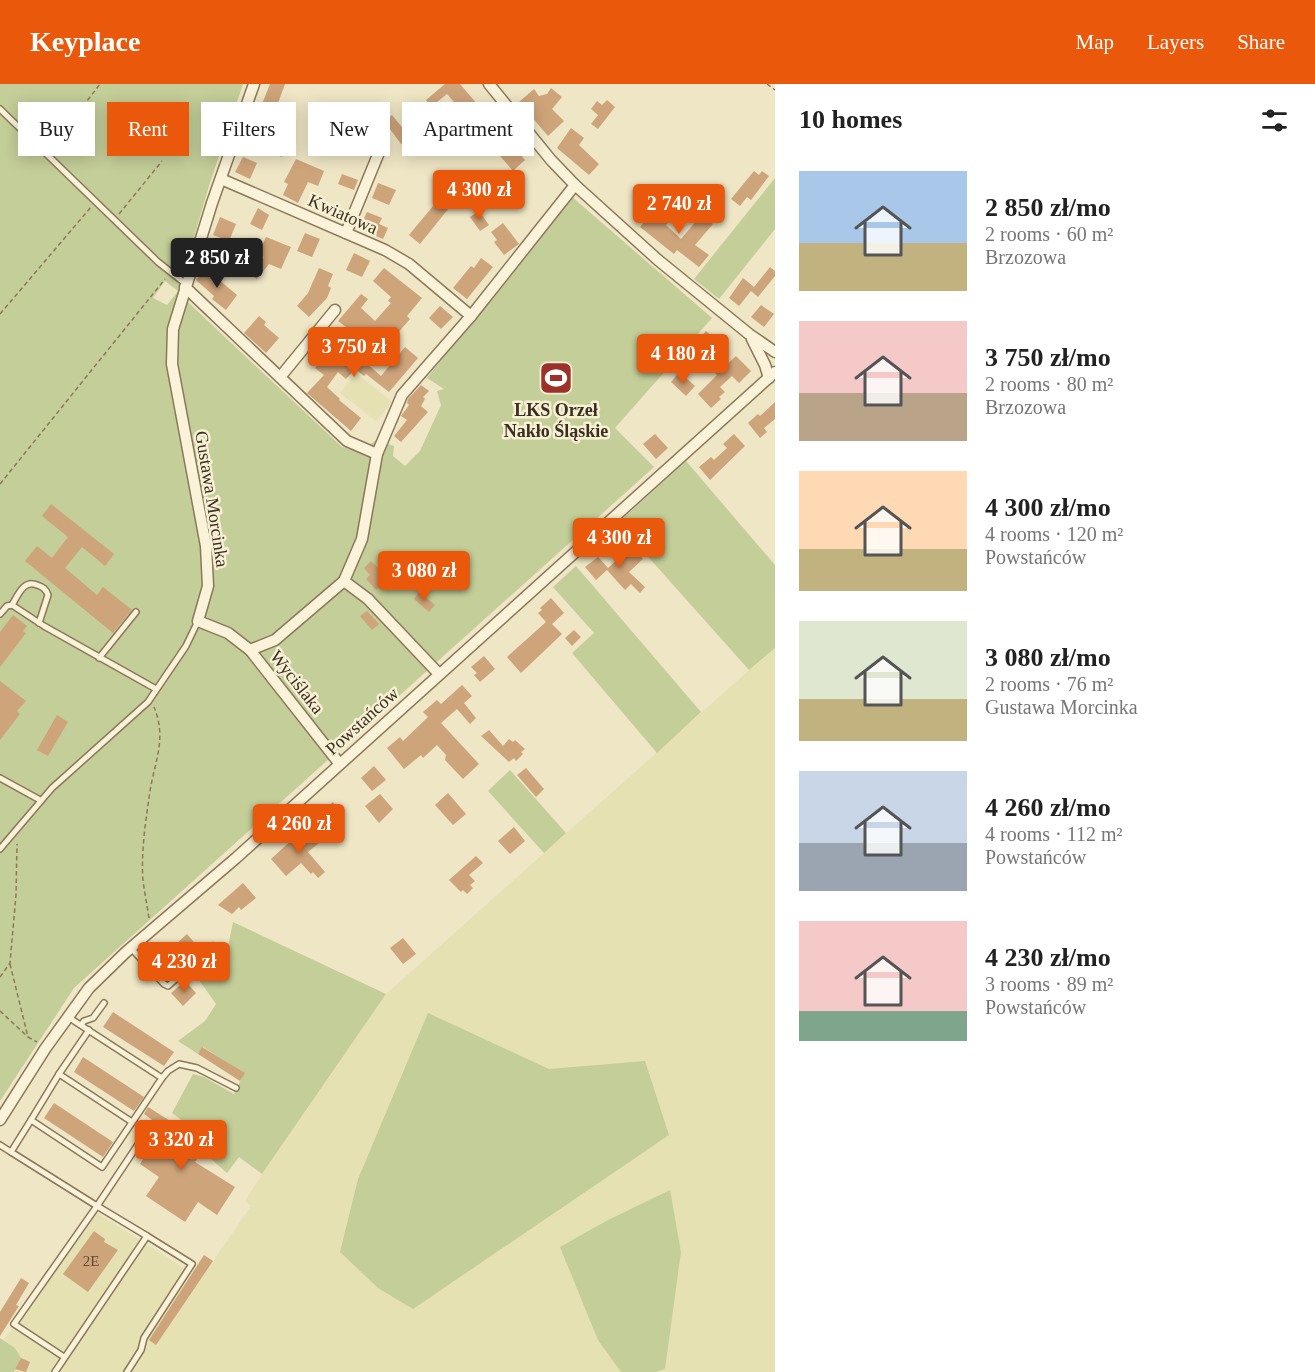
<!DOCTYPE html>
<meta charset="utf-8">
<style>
body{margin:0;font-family:Georgia,serif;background:#f2f2f2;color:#222;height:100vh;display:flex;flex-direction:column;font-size:22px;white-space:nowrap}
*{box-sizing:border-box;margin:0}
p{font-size:20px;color:#767676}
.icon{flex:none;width:33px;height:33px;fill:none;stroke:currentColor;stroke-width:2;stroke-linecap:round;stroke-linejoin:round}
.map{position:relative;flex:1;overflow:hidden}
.drawer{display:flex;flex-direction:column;background:#fff;width:540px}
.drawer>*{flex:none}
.guide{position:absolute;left:18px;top:18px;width:570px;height:54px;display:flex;gap:12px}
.price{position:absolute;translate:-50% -51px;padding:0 14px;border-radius:6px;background:#ea580c;color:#fff;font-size:20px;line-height:39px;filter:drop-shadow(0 2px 3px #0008)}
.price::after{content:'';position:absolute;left:50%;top:36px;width:18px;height:14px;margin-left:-9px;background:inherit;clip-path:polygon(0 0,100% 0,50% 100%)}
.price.on{background:#222;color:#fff}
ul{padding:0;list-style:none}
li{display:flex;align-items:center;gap:18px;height:150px;padding:0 24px}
li span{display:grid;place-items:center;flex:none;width:168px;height:120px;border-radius:0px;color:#555}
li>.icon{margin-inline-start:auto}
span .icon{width:72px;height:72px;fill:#fffc;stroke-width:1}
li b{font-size:26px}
h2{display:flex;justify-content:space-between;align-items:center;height:72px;padding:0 24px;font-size:26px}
.chip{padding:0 21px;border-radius:0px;background:#fff;box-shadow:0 3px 15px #0003;font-size:21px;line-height:54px}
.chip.on{background:#ea580c;color:#fff}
header{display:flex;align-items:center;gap:36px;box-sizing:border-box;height:84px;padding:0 30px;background:#ea580c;color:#fff}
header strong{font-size:28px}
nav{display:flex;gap:33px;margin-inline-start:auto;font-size:21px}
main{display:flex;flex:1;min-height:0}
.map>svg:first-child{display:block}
</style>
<header>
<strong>Keyplace</strong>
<nav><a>Map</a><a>Layers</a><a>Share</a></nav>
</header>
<main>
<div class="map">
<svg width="775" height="1288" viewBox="0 0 775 1288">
<rect width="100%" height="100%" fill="#efe6c5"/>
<g fill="#e5e1b2">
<polygon points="356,289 392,318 376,337 340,309"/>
<polygon points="775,563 775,1288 14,1288 21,1274 15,1264 4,1256 91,1131 97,1129 201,1195 251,1122 245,1117 251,1107 386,910"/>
</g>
<g fill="#c4ce98" fill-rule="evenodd">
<path d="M0 0H243L209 102 178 207 191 221 342 363 360 368 376 356 394 362 393 372 405 382 420 367 441 321 437 307 444 305 427 294 571 112 712 234 615 344 654 383 74 904 0 1017ZM165 197 178 207 167 221 153 214Z"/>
<polygon points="775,94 775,145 719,215 694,195"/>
<polygon points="686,377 775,481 775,564 749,586 618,439"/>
<polygon points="576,482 701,628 657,669 572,569 594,549 553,503"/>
<polygon points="510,686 566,749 544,769 488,707"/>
<polygon points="233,838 386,910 262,1090 239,1073 227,1089 202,1067 208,1055 172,1029 193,990 204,993 234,1010 244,989 203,963 198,970 178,957 205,937 216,920 199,896 226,872"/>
<polygon points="428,929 549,985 645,977 669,1051 413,1225 378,1204 340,1168 358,1095"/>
<polygon points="670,1106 681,1168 665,1285 656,1288 621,1288 598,1256 560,1163 608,1136"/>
<polygon points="0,1254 15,1264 21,1274 14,1288 0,1288"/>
</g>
<g fill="#cea47a">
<polygon points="270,0 285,0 274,30 260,25"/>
<polygon points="445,0 460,0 525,76 513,87 447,10 431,23 426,16"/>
<polygon points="551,4 562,13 552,25 564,37 548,52 519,18 534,5 539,12 547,10"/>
<polygon points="607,16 615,23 598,45 591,40 598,31 591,25 597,17 602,21"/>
<polygon points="364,28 378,33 368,58 350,51 355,37 360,39"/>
<polygon points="392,31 410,53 401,60 384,37"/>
<polygon points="571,44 584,54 579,61 599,80 589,91 557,64"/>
<polygon points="267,58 286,63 282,73 264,66"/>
<polygon points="243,73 257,79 250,95 235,88"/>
<polygon points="296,75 324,87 318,102 308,98 298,119 283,111 288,100 284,98"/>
<polygon points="754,87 759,91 762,87 769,92 751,116 747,113 740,122 731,115"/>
<polygon points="342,90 358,96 354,106 338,100"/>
<polygon points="378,99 396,106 389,121 372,114"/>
<polygon points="443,110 453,119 420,160 409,151"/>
<polygon points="677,114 683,119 666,141 681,155 702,130 713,140 695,161 709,171 699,183 677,166 674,170 640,143 649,132 654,136 657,132 660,135"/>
<polygon points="258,124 269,131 262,146 250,140"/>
<polygon points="479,127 489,141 480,147 470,133"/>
<polygon points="367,128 382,134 379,140 388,144 383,155 359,145"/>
<polygon points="220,133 236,140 229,157 213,151"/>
<polygon points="503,139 519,160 504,171 494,158 497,156 491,148"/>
<polygon points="305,149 320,155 312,173 297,167"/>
<polygon points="266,153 291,163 281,185 269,180 257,195 250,190 264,173 258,170"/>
<polygon points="354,169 370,177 362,193 346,186"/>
<polygon points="481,174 493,183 467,215 453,204 471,182 474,184"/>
<polygon points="770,183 775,187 775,192 758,213 751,207 739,222 729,214 743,194 754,203"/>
<polygon points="319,184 333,190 328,202 331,204 327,214 309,233 297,222 308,209"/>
<polygon points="384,184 422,214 407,232 410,235 397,250 390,245 375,265 338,237 361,210 368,215 361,224 375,237 391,219 388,217 391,213 373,197"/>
<polygon points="206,185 237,211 226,226 212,215 214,212 196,196"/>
<polygon points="761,221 774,230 764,243 751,233"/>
<polygon points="440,222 453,233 441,245 429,234"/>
<polygon points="259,232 266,238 264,241 279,254 266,269 244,249"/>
<polygon points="706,247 721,261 710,273 722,285 736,272 751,287 739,299 732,292 720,303 725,308 719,313 721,315 711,324 698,310 717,291 697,270 694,273 688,267"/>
<polygon points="338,255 381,292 405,263 418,274 389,308 366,290 364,292 355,285 346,295 338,288 327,303 340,315 339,316 361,334 351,347 307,309 324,291 315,284"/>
<polygon points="677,291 683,297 686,294 695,302 686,312 671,298"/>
<polygon points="421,301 429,307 423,313 425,315 421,322 428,328 401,358 394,352 407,336 401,332 409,321 407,319 408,315"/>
<polygon points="775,318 775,335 764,344 767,348 760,354 748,339 758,330 760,332"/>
<polygon points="655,350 668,364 656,375 643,360"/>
<polygon points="734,350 745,362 710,396 699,383 711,373 714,376 727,364 723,360"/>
<polygon points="51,420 114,470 105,482 82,463 65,484 97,511 103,503 132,526 113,549 25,477 37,462 52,474 68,453 42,432"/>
<polygon points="632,462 643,475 629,488 645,503 640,509 631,500 625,506 607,486 596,496 585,483 598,473 608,484"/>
<polygon points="371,477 378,484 383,479 393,490 376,506 366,495 370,491 364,484"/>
<polygon points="419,508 435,521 429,528 414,515"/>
<polygon points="551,514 564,529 552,540 562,550 521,589 507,573 546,538 538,529 542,526 540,524"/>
<polygon points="367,527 379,540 372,546 360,532"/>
<polygon points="13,531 27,542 23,547 26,549 0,583 0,548"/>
<polygon points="574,546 581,553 572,562 565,554"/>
<polygon points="484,572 495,585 480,598 474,591 477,589 471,583"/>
<polygon points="0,597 26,617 17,627 20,630 0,656"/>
<polygon points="462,601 472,612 464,619 476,634 470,640 457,625 441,639 479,680 463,695 445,676 446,671 437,661 423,674 421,671 404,685 387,664 400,653 403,657 428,633 423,628 437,616 441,620"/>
<polygon points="57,631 68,638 48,672 37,666"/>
<polygon points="489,646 503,662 509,655 513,658 515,656 525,665 521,668 523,670 516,677 514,674 509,678 481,652"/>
<polygon points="374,682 386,696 372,707 361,694"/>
<polygon points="526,684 544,705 536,713 517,691"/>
<polygon points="448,709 466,730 453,741 435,721"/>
<polygon points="380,710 393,725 379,739 365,722"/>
<polygon points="333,718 342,730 333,738 323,726"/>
<polygon points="306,743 320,758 308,768 325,788 318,794 313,788 311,790 301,779 286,792 271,775"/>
<polygon points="514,743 525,757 510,770 498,757"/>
<polygon points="476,772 483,779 469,791 475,797 470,801 473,804 467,810 463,806 461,808 449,796"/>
<polygon points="243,799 256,814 241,826 239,823 232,830 218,821"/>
<polygon points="187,850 199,864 165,894 153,881"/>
<polygon points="403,854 416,870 403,880 390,864"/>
<polygon points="185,897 196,909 183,922 171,909"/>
<polygon points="113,928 174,968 164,982 103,943"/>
<polygon points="202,963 245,989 240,997 198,970"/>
<polygon points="83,973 144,1013 134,1027 74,988"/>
<polygon points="54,1019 113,1058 103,1073 44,1034"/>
<polygon points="148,1023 207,1060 195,1078 235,1103 217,1131 198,1118 185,1138 146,1112 159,1093 140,1080 153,1060 147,1056 158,1040 144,1030"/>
<polygon points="94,1147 105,1155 104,1158 118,1166 88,1208 63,1190"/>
<polygon points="204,1171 213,1177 156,1261 149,1256"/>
<polygon points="21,1194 29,1199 16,1221 19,1222 0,1252 0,1228"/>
<polygon points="21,1274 30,1278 26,1288 15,1285"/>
</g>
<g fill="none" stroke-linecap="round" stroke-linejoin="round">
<defs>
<g id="service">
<polyline points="0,25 158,178 186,200"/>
<path d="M12 521C18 511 24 495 37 501 43 503 46 505 48 511L39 539"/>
<polyline points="0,530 7,522 12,521 44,542 156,605"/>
<polyline points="99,574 136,528"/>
<polyline points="0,694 40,716"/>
<polyline points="0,765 52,704 148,618 186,562 198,537"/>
<polyline points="131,864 164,900 168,902 213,862"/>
<polyline points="68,933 162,994"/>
<polyline points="81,941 84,937 93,934 104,919"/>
<polyline points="89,946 59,990 132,1038"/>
<polyline points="59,990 31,1036 102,1083 162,994 168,987 179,980 197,984 236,1004"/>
<polyline points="31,1036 11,1068 97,1122 141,1056"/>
<polyline points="0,1061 11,1068"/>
<polyline points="64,1273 14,1240 97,1122 147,1152"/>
<polyline points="55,1288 147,1152 192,1180 144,1254 141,1266 127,1288"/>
</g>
<g id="minor">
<polyline points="254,0 212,119 173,245 172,280 206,462 208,502 198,537 228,549 250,566 275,556 344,497 368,515 439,590"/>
<polyline points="489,0 551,76 575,101 658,176 749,250 775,268"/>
<polyline points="221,95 385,166 409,180 471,232"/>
<polyline points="346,149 382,61"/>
<polyline points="185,203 347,357 377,370"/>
<polyline points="752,255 765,281 769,294"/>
<polyline points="281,292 335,226"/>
<polyline points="344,497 362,455 377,370 402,311 471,232 575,101"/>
<polyline points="250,566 339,679"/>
<polyline points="0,1036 45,965 89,904 126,868 236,774 775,288"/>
</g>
</defs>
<use href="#service" stroke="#8b785a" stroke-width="8"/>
<use href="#minor" stroke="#8b785a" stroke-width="13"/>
<g stroke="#8b785a" stroke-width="1.5" stroke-dasharray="4.5 3" stroke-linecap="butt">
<polyline points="767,0 775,6"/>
<polyline points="51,64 100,0"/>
<polyline points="119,130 162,77"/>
<polyline points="0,230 91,123"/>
<polyline points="0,400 165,195"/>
<path d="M149 834C147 822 145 810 143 797 141 770 145 741 149 714 153 680 168 657 154 623"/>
<polyline points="10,880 28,953 37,958"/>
<polyline points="0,893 10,879 16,811 17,760"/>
<polyline points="0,927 28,953"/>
</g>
<use href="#service" stroke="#faf3d9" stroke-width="5"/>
<use href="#minor" stroke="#faf3d9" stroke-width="10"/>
</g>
<defs>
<symbol id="stadium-square" viewBox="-11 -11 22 22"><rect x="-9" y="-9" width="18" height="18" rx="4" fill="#9c3129" stroke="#f7f0d5"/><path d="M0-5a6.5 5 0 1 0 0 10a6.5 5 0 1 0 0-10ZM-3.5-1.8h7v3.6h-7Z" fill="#fff"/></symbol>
</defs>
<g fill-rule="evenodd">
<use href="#stadium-square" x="537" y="275" width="38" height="38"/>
</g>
<g text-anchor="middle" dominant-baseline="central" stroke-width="5" stroke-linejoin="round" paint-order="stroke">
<g font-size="15" fill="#604c36">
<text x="91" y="1177">2E</text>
</g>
<g font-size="18" fill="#3b2f1f" stroke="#f7f0d5">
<text transform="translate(343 130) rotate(24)">Kwiatowa</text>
<text transform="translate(212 415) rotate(81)">Gustawa Morcinka</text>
<text transform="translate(297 598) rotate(52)">Wyciślaka</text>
<text transform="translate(362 637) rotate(-42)">Powstańców</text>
</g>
<g font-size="18" font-weight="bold" fill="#3b2f1f" stroke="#f7f0d5">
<text x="556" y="326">LKS Orzeł<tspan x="556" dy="21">Nakło Śląskie</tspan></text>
</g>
</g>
</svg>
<b class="price" style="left:479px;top:137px">4 300 zł</b>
<b class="price" style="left:679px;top:151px">2 740 zł</b>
<b class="price on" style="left:217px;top:205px">2 850 zł</b>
<b class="price" style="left:354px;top:294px">3 750 zł</b>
<b class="price" style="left:683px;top:301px">4 180 zł</b>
<b class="price" style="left:619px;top:485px">4 300 zł</b>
<b class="price" style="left:424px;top:518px">3 080 zł</b>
<b class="price" style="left:299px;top:771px">4 260 zł</b>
<b class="price" style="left:184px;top:909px">4 230 zł</b>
<b class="price" style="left:181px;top:1087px">3 320 zł</b>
<div class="guide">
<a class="chip">Buy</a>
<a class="chip on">Rent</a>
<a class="chip">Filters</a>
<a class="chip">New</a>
<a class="chip">Apartment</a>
</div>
</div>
<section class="drawer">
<h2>10 homes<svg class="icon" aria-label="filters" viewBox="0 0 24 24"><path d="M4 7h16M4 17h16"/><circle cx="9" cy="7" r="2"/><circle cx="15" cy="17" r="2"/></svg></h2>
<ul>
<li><span style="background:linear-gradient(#a9c7e8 60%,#c2b280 0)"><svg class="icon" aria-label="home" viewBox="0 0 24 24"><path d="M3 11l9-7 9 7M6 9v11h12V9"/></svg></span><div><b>2 850 zł/mo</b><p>2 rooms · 60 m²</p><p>Brzozowa</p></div></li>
<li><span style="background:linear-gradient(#f6c9c9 60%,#b9a48a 0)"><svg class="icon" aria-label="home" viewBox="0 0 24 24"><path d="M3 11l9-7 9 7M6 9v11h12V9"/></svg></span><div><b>3 750 zł/mo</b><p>2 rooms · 80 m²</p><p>Brzozowa</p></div></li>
<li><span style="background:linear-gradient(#ffd9b3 65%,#c2b280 0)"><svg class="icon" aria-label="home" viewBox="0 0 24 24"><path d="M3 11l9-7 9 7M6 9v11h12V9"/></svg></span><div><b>4 300 zł/mo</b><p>4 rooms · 120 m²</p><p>Powstańców</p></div></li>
<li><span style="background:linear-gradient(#dfe7d0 65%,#c2b280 0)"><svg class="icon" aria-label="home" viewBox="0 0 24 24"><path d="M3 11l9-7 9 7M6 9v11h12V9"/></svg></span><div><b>3 080 zł/mo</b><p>2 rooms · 76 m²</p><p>Gustawa Morcinka</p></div></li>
<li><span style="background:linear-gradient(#c9d6e8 60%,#9aa5b1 0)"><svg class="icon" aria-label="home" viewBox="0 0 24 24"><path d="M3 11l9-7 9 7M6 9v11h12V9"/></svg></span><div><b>4 260 zł/mo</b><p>4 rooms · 112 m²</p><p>Powstańców</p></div></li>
<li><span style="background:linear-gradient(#f6c9c9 75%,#7fa58c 0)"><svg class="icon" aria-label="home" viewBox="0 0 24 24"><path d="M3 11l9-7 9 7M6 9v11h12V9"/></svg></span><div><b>4 230 zł/mo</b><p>3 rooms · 89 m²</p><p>Powstańców</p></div></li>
</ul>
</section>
</main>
